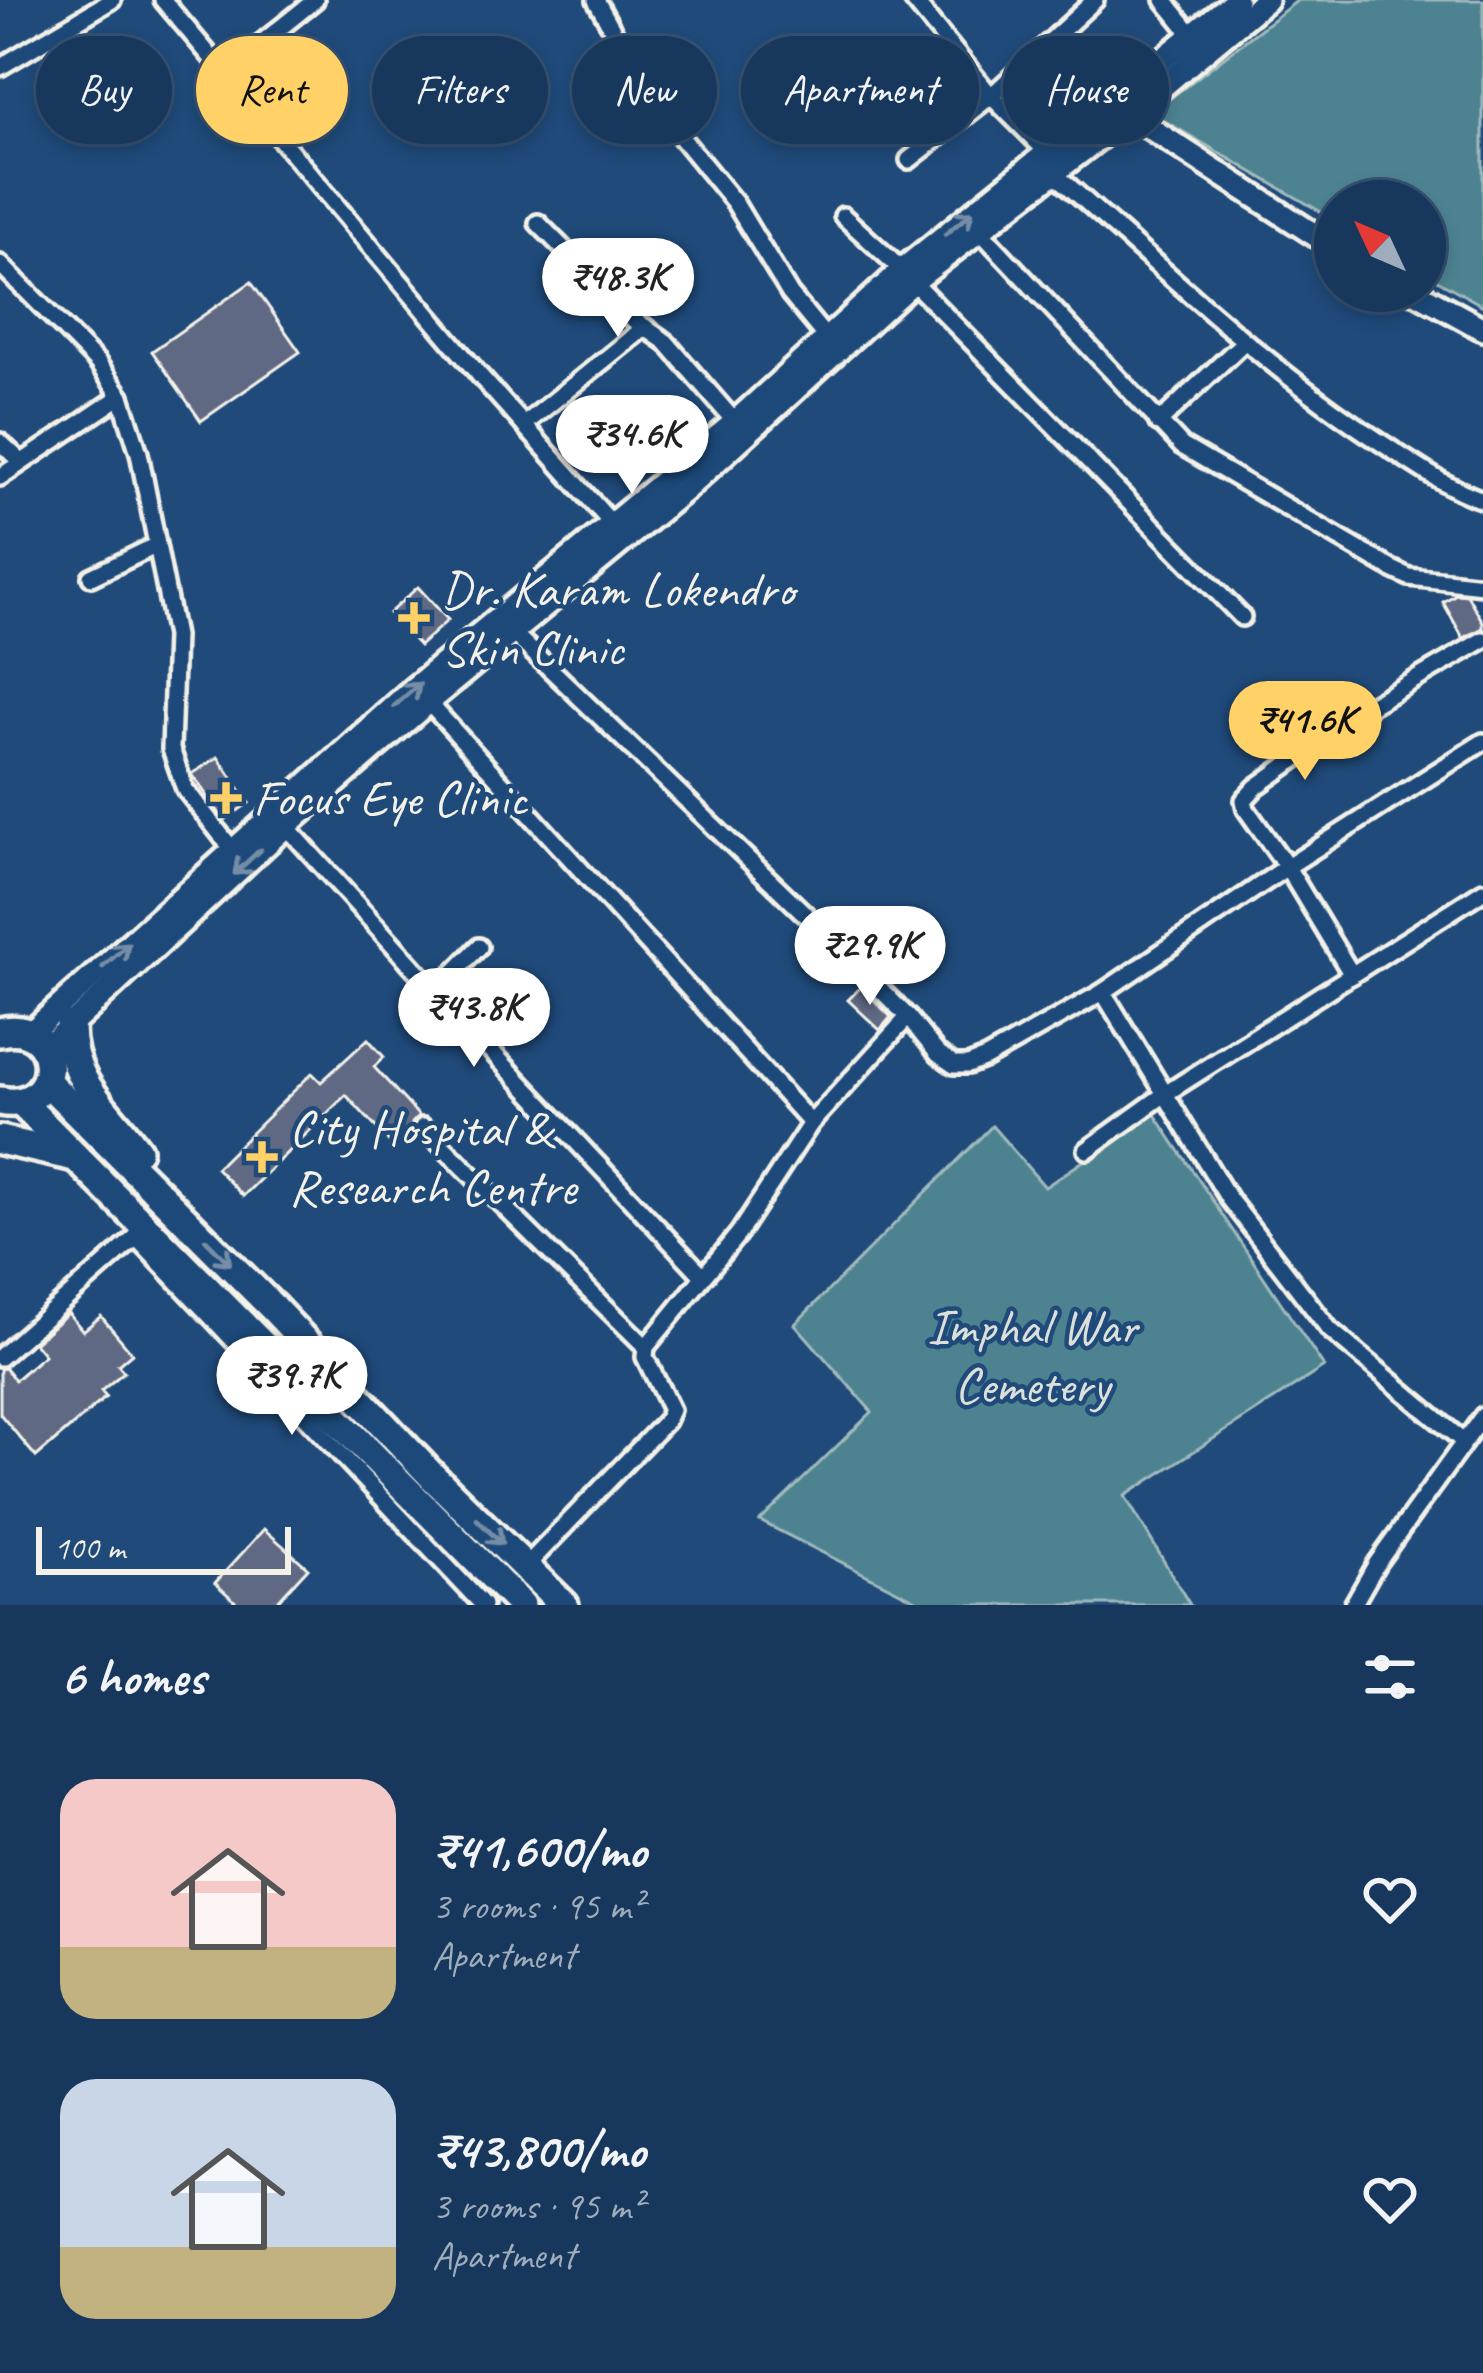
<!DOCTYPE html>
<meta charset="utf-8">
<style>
body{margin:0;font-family:Caveat,sans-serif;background:#203f62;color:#f1f3f6;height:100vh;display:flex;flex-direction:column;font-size:45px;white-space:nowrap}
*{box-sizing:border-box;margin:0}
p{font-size:39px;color:#9eacbb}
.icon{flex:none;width:66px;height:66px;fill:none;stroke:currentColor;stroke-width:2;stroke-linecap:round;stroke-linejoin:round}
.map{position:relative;height:1605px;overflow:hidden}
.panel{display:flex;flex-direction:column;background:#17385c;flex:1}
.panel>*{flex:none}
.hud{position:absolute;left:36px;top:36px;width:1413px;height:108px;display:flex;gap:24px}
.needle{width:78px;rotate:314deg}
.tools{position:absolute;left:1314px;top:180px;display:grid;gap:24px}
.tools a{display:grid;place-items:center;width:132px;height:132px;border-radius:50%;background:#17385c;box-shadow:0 6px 18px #0003,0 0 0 3px #365272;font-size:60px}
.scale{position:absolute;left:36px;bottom:30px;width:255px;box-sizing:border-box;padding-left:12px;border:6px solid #f4f1e8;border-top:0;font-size:33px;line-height:42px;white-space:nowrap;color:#f4f1e8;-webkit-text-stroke:9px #1f4a7a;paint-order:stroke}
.price{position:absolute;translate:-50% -102px;padding:0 27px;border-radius:42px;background:#fff;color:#222;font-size:39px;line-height:78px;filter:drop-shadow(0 3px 6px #0008)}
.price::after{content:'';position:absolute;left:50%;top:72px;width:36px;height:27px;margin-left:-18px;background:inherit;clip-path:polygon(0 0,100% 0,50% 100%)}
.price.selected{background:#ffd166;color:#111}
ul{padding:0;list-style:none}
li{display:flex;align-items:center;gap:36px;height:300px;padding:0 60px}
li span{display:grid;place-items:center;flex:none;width:336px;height:240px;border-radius:36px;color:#555}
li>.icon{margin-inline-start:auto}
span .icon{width:144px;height:144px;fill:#fffc;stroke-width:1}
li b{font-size:51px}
h2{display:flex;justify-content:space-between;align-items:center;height:144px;padding:0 60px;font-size:51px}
.chip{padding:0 42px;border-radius:54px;background:#17385c;box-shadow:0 6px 18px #0003,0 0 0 3px #365272;font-size:42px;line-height:108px}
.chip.selected{background:#ffd166;color:#111}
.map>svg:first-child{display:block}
</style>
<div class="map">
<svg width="1483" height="1605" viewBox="0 0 1483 1605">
<rect width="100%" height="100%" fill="#1f4a7a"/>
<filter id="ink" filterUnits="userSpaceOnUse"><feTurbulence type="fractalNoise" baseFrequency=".00833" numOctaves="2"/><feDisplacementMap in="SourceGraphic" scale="24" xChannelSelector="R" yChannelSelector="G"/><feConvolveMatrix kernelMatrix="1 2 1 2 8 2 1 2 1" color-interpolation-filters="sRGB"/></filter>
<g filter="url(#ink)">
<g fill="#4e8391" stroke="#a1babc" stroke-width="3">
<polygon points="1298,0 1483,0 1483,306 1425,273 1425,201 1335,201 1335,220 1151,113"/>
<polygon points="1154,1113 1324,1367 1125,1496 1190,1605 926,1605 760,1521 872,1412 795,1324 992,1126 1045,1187"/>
</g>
<g fill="#616984" stroke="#f4f1e8" stroke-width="3">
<polygon points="251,282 300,352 201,421 152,351"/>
<polygon points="418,587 448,620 419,646 389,613"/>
<polygon points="1456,594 1467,595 1483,622 1483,628 1463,638 1443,602"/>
<polygon points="218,757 249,803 224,820 192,774"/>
<polygon points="861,987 891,1017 880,1030 848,1000"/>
<polygon points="368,1039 384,1057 374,1067 419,1116 412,1123 412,1131 394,1147 346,1095 243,1196 216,1168 312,1073 321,1082"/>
<polygon points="68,1313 83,1331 101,1316 132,1353 118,1365 124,1372 101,1391 106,1397 36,1457 0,1414 0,1369 5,1368 15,1380 44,1355 34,1343"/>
<polygon points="264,1529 308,1568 274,1605 239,1605 215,1583"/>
</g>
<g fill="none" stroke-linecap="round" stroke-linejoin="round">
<defs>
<g id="street">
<polyline points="163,0 481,377 613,525"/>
<polyline points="596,0 653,103 735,203 790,294 833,346"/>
<polyline points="913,0 991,96 1049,154"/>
<polyline points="1164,0 1193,36"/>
<polyline points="0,67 112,0"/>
<polyline points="224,73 315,0"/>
<polyline points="909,160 991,96 1095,0"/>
<path d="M1055 174C1161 267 1262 365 1380 442 1414 464 1445 487 1483 500"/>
<polyline points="843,216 902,270"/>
<polyline points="538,223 634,320 666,342 735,422"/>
<polyline points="981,232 1182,446 1390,568 1409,577 1483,585"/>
<polyline points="0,264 97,362 121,396 139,453 175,636 171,749 185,789 232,849"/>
<polyline points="913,282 1242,617"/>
<polyline points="1158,423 1244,342"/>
<polyline points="524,425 645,327"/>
<polyline points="0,442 21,462"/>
<polyline points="0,477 121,396"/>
<polyline points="91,577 155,546"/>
<polyline points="513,633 806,915 908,1017 938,1054 954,1065 968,1065 986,1058 1103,992 1287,867 1483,742"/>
<polyline points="428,702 811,1123"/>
<polyline points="286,826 445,1002 703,1276"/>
<polyline points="1352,975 1287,867 1246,809 1244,800 1256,787 1370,706 1483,640"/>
<polyline points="436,991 479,947"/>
<polyline points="1103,992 1229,1199 1330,1330 1464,1442"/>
<polyline points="423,1127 646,1347"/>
<polyline points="1087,1150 1165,1094 1483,891"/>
<polyline points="136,1237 483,1605"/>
<polyline points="0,1357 142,1232"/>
<polyline points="526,1566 666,1421 671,1410 645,1357 646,1347 739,1233 811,1123 908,1017"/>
<polyline points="1353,1605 1377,1563 1483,1416"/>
</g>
<g id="secondary">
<polyline points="1119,108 1335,248"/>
<polyline points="1414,291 1483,329"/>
<polyline points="30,1033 414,688 735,422 902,270 1236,0"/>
<polyline points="45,1049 286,826 428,702 685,490 913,282 1126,117 1266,0"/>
</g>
<g id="highway">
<path d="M70 1026C70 1082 105 1107 137 1150"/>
<path d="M0 1032C64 1017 65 1114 0 1101"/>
<polyline points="46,1081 272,1307 432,1476 564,1605"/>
<polyline points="21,1102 521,1605"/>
<polyline points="0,1140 75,1157"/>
</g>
</defs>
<use href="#street" stroke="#f4f1e8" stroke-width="24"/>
<use href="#secondary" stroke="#f4f1e8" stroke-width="30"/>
<use href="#highway" stroke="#f4f1e8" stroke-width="36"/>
<use href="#street" stroke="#1f4a7a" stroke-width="15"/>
<use href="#secondary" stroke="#1f4a7a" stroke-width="21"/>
<use href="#highway" stroke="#1f4a7a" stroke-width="27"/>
</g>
<defs><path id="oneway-shaft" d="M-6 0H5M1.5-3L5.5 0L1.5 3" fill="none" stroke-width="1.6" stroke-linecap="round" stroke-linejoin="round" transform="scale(3)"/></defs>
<g stroke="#748da6">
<use href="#oneway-shaft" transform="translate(959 223) rotate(-39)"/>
<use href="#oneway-shaft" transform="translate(407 695) rotate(-41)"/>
<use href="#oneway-shaft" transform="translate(247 862) rotate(137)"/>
<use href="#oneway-shaft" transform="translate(116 955) rotate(-42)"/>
<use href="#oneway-shaft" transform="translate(218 1252) rotate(45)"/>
<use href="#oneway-shaft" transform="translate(490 1532) rotate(44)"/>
</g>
</g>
<g fill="#ffd166" stroke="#1f4a7a" stroke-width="4.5">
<path d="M408 600h12v12h12v12h-12v12h-12v-12h-12v-12h12z"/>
<path d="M220 780h12v12h12v12h-12v12h-12v-12h-12v-12h12z"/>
<path d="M256 1139h12v12h12v12h-12v12h-12v-12h-12v-12h12z"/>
</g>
<g text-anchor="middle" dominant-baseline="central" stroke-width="9" stroke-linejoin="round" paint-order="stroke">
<g font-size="51" fill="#f4f1e8" stroke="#1f4a7a" text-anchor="start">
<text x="441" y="589">Dr. Karam Lokendro<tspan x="441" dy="59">Skin Clinic</tspan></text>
<text x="253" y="798">Focus Eye Clinic</text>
<text x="289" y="1128">City Hospital &amp;<tspan x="289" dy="59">Research Centre</tspan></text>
</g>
<g font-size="51" fill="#dbe0db" stroke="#1f4a7a">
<text x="1032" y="1326">Imphal War<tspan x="1032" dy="59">Cemetery</tspan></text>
</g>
</g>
</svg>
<div class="tools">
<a><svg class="needle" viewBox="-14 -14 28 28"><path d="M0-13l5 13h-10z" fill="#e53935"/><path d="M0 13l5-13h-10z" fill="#9eacbb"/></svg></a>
</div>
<div class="scale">100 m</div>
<b class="price" style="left:618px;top:340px">₹48.3K</b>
<b class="price" style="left:632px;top:497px">₹34.6K</b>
<b class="price selected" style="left:1305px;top:783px">₹41.6K</b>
<b class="price" style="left:870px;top:1008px">₹29.9K</b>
<b class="price" style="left:474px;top:1070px">₹43.8K</b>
<b class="price" style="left:292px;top:1438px">₹39.7K</b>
<div class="hud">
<a class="chip">Buy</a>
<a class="chip selected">Rent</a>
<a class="chip">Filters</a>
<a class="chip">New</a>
<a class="chip">Apartment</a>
<a class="chip">House</a>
</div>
</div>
<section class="panel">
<h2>6 homes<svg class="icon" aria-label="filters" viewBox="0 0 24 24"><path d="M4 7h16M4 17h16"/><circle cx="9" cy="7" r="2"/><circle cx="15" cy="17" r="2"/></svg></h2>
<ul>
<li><span style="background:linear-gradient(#f6c9c9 70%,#c2b280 0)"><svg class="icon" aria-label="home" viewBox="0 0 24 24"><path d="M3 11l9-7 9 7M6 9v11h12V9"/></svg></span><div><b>₹41,600/mo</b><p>3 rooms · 95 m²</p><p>Apartment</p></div><svg class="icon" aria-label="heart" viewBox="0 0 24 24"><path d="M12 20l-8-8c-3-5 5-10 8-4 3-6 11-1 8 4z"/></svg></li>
<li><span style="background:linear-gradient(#c9d6e8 70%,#c2b280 0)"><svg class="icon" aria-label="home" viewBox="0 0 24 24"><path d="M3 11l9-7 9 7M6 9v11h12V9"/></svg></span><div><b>₹43,800/mo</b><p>3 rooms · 95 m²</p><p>Apartment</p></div><svg class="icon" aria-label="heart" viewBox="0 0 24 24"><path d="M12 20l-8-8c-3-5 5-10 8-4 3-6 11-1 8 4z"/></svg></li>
</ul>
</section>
